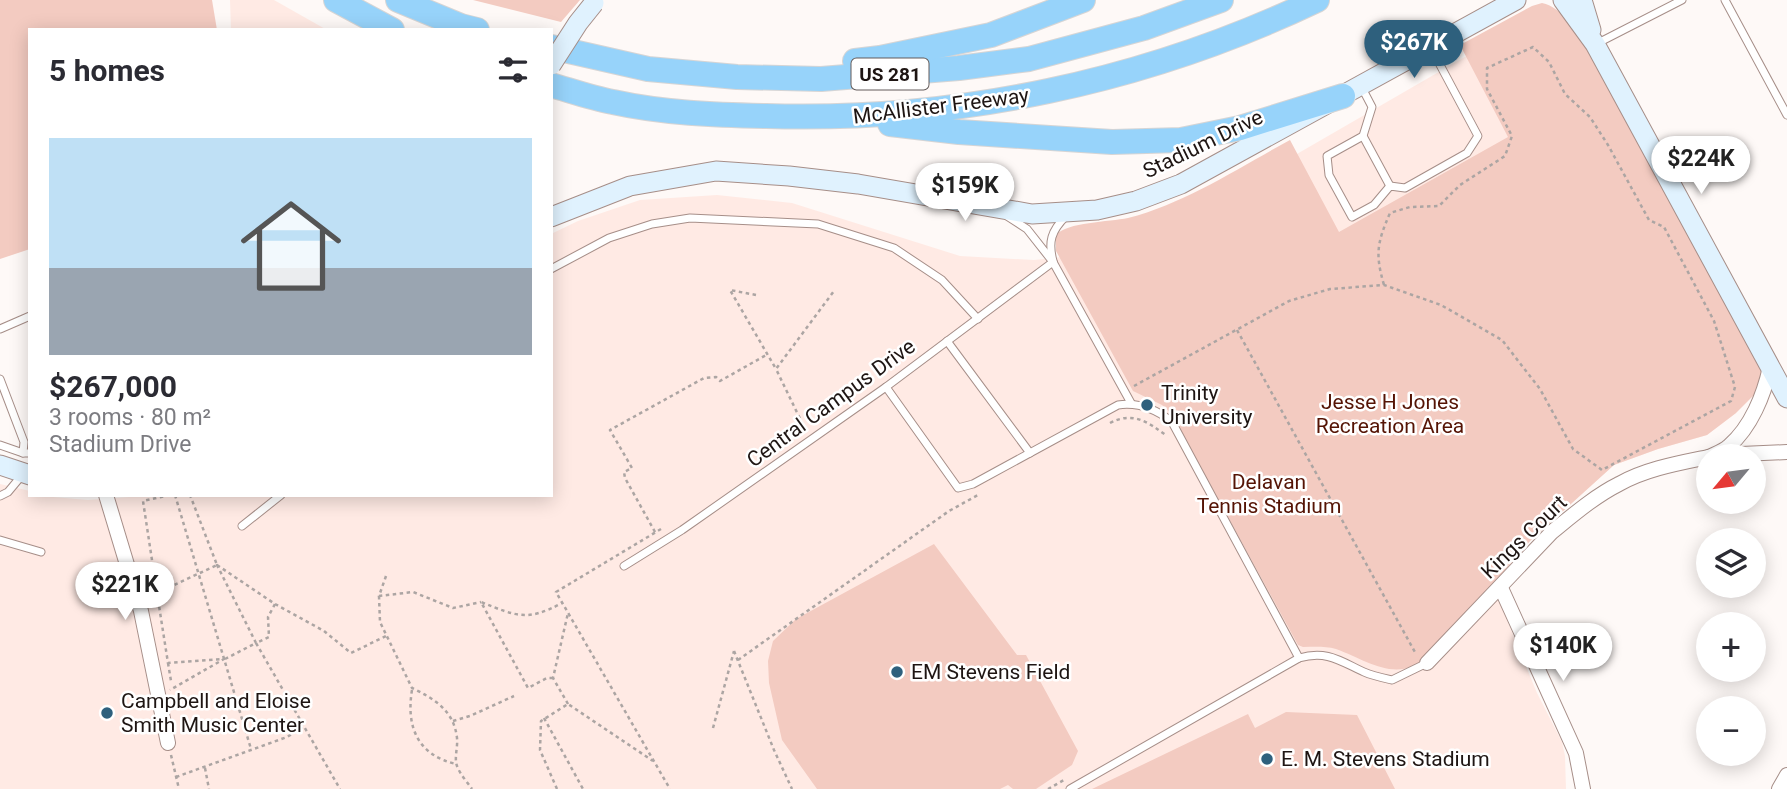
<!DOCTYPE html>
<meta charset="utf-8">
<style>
body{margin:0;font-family:Roboto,sans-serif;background:#f2f2f3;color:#2b2b33;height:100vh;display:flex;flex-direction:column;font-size:26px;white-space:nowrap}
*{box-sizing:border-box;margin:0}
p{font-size:23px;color:#7c7c81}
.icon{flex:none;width:38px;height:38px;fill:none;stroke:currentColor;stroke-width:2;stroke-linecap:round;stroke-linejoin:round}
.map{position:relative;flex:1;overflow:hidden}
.panel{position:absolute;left:28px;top:28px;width:525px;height:469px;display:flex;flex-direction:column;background:#fff;border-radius:0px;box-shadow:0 4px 18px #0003}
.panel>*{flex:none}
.needle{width:46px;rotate:241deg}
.controls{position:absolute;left:1696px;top:444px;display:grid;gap:14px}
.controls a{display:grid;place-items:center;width:70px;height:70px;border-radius:50%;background:#fff;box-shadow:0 4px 18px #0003;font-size:35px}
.price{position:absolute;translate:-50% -60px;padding:0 16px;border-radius:24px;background:#fff;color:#222;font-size:23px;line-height:46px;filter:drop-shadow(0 2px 4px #0008)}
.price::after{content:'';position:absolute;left:50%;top:42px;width:21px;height:16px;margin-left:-10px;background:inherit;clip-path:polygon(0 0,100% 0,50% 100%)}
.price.selected{background:#2e607d;color:#fff}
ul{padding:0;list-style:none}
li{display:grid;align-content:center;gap:14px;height:371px;padding:0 21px}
li span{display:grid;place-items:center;height:217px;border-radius:0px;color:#555}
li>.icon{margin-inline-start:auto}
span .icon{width:126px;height:126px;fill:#fffc;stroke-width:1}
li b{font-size:30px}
h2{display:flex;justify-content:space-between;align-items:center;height:84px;padding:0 21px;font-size:30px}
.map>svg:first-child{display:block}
</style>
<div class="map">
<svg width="1787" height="789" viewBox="0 0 1787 789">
<rect width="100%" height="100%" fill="#fef9f7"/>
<g fill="#ffeae4">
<polygon points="230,0 274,0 327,30 231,30"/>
<polygon points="1532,18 1736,413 1707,435 1658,449 1614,465 1530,541 1492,584 1537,693 1562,742 1565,756 1566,789 0,789 0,484 30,491 30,495 88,500 156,495 551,495 551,234 578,221 640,200 717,195 792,203 960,256 1034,260 1100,253 1290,158"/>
</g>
<g fill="#f3cbc1">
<polygon points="0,0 212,0 217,30 30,30 30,249 0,259"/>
<polygon points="473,0 580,0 561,22"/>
<path d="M1542 3C1563 7 1577 34 1588 50L1762 369 1763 376 1756 393 1736 413 1707 435 1658 449 1614 465 1530 541 1429 658C1394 683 1369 661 1336 649 1325 646 1314 647 1303 647L1298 645 1171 413 1162 405 1133 391 1056 251V235C1067 222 1109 222 1128 218 1186 203 1238 168 1290 140L1339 232 1508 137 1460 45 1532 6Z"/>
<polygon points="934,544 1017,655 1026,655 1078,751 1072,765 1036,789 1013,789 1008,785 1000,789 817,789 782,740 769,683 768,661 773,641 796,619"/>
<polygon points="1286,712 1357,715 1395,789 1092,789 1248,714 1255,728"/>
</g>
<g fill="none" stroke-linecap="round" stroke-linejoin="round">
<defs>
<g id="lane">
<polyline points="1725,0 1787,115"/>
<polyline points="1596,44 1682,0"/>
<polyline points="1361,86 1372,107 1363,136 1327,156 1329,175 1352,217 1374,205 1390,186 1405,188 1467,153 1478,136 1431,48"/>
<polyline points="1363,136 1390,186"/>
<polyline points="1007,216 1027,229 1053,262 1131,403"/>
<path d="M1053 261C1048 242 1051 231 1066 216"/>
<polyline points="551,269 609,238 652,224 690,218 818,224 894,248 942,280 978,319"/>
<polyline points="0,329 30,316"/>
<polyline points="947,341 1030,453"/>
<polyline points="0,379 24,442 23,453 30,453"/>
<path d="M886 387 958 488 973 484 1118 405C1139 402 1156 409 1172 422L1299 658"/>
<polyline points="0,445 23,453"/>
<polyline points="0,496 8,492 23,474"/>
<polyline points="242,526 281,495"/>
<polyline points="0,540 41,552"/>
<polyline points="624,566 682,530 886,387 1053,262"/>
<path d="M1070 789 1299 658C1327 650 1340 661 1364 672 1373 676 1383 678 1392 680L1427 663"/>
</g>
<g id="street">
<polyline points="1719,455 1787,452"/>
<path d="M1709 457C1715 454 1724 451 1729 446 1751 427 1764 395 1770 367"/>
<polyline points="106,495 141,611 168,743"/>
<polyline points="1501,588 1576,753 1583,789"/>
<path d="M1427 663 1552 532C1573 515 1595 496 1619 484 1645 469 1679 463 1708 457"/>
<polyline points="1779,789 1787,775"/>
</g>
<g id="secondary">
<polyline points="1563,0 1595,44 1787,398"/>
<polyline points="1582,0 1591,30"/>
<polyline points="551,217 630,186 716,171 789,176 858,184 1032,214 1097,210 1136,201 1181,184 1516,0"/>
<polyline points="0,465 30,475"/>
</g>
<g id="highway">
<polyline points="336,0 392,30"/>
<polyline points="398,0 461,26 477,30"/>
<polyline points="551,47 648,69 737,77 821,79 959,68 1029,59 1144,28 1221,0"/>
<polyline points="855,61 880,58 991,35 1083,0"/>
<path d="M551 85C572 91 592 98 613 102 663 113 715 115 766 116 956 122 1145 82 1317 0"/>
<polyline points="890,124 959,132 1112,142 1181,140 1240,128 1343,96"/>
</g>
</defs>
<use href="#lane" stroke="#a68e88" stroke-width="9"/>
<use href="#street" stroke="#a68e88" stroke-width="16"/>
<use href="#secondary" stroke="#a68e88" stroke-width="21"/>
<use href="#highway" stroke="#d6d5d5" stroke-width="26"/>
<g stroke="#aca5a3" stroke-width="2.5" stroke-dasharray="3.5 3.5" stroke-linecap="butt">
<polyline points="756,295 730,290 776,369"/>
<polyline points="1237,330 1416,654"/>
<path d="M1134 386 1289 301 1330 289 1384 285 1441 305 1502 340 1540 389 1573 449 1602 470 1731 401 1735 387 1714 321 1664 227 1649 220 1608 145 1590 117 1565 94 1549 62 1533 47 1487 68V89L1512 136 1505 156 1460 185 1439 206 1410 207 1390 213C1377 243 1375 254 1384 285"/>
<path d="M1110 423C1133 411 1148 422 1167 436"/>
<polyline points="806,431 776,369 834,291"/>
<polyline points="170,495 143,501 157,593 217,565 190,495"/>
<polyline points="175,495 251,749"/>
<polyline points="661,529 556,592 670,789"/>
<polyline points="655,532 625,478 624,472 632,468 610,430 704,378 716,377 720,381 768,354"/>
<polygon points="217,565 275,604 268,617 269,637 256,643"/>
<polyline points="386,576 379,596 413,592 453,608 481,602"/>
<polyline points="157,593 168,663 224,659 170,690"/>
<path d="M379 596 380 622 412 688C435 699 454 711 457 738 458 747 454 758 457 766 460 774 467 782 472 789"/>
<polyline points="275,604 324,631 351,653 386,636"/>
<polyline points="734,651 774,750 792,789"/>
<polyline points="225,659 256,643 340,789"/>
<polyline points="738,660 949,511 978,495"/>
<polyline points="168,663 171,681"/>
<path d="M553 678H547L528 688 481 602C516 616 527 622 562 603"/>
<path d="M412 690C406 726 417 755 456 764"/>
<polyline points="568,704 553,678 568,613"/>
<polyline points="544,718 583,789"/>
<polyline points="453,721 470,716 514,696"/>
<polyline points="713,728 734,651"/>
<polyline points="171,755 179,789"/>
<polyline points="205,768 209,789"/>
<polyline points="176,777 287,737 303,727"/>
<polyline points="557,789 540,750 541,721 568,704 653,761"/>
<polyline points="1048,789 1064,780"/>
</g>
<use href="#lane" stroke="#fff" stroke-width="7"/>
<use href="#street" stroke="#fff" stroke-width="14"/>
<use href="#secondary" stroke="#e0f2fe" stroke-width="19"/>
<use href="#highway" stroke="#97d3fa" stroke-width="24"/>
<defs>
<polyline id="secondary-bridge" points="551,65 578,23 594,3"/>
</defs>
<use href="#secondary-bridge" stroke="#a68e88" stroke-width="21" stroke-linecap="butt"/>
<use href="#secondary-bridge" stroke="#e0f2fe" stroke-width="19"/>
</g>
<g fill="#2e607d" stroke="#fff" stroke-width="2.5">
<circle cx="1147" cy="405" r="7"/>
<circle cx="897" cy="672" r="7"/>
<circle cx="107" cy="713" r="7"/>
<circle cx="1267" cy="759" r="7"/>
</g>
<g text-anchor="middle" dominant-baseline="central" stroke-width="5" stroke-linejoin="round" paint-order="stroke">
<rect fill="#fff" stroke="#625b5a" stroke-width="2" x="851.5" y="58.5" width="77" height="31" rx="5"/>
<g font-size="19" font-weight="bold" fill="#1e1513">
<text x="890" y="74">US 281</text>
</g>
<g font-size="21" fill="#1e1513" stroke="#fff">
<text transform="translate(941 106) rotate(-7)">McAllister Freeway</text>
<text transform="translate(1203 144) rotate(-26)">Stadium Drive</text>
<text transform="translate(831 403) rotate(-36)">Central Campus Drive</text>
<text transform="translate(1524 537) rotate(-44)">Kings Court</text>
</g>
<g font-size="21" fill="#1e1513" stroke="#fff" text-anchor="start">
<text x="1161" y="393">Trinity<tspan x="1161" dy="24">University</tspan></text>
<text x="911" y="672">EM Stevens Field</text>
<text x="121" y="701">Campbell and Eloise<tspan x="121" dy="24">Smith Music Center</tspan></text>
<text x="1281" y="759">E. M. Stevens Stadium</text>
</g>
<g font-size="21" fill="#551405" stroke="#fff">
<text x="1390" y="402">Jesse H Jones<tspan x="1390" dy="24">Recreation Area</tspan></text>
<text x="1269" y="482">Delavan<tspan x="1269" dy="24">Tennis Stadium</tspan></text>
</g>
</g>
</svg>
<div class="controls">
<a><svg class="needle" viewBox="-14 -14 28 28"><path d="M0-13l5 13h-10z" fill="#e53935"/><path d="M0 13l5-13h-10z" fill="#7c7c81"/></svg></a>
<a><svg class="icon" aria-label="layers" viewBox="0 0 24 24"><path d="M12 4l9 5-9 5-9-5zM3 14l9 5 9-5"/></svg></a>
<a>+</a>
<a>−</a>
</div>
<b class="price selected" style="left:1414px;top:80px">$267K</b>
<b class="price" style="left:1701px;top:196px">$224K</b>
<b class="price" style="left:965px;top:223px">$159K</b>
<b class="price" style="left:125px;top:622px">$221K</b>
<b class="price" style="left:1563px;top:683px">$140K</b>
<section class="panel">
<h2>5 homes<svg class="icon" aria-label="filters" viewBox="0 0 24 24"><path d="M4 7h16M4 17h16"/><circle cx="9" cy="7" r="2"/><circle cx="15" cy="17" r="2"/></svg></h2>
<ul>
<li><span style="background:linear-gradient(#bfe0f5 60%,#9aa5b1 0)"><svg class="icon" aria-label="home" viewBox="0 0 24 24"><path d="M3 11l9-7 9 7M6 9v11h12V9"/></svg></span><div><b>$267,000</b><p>3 rooms · 80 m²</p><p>Stadium Drive</p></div></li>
</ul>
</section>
</div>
